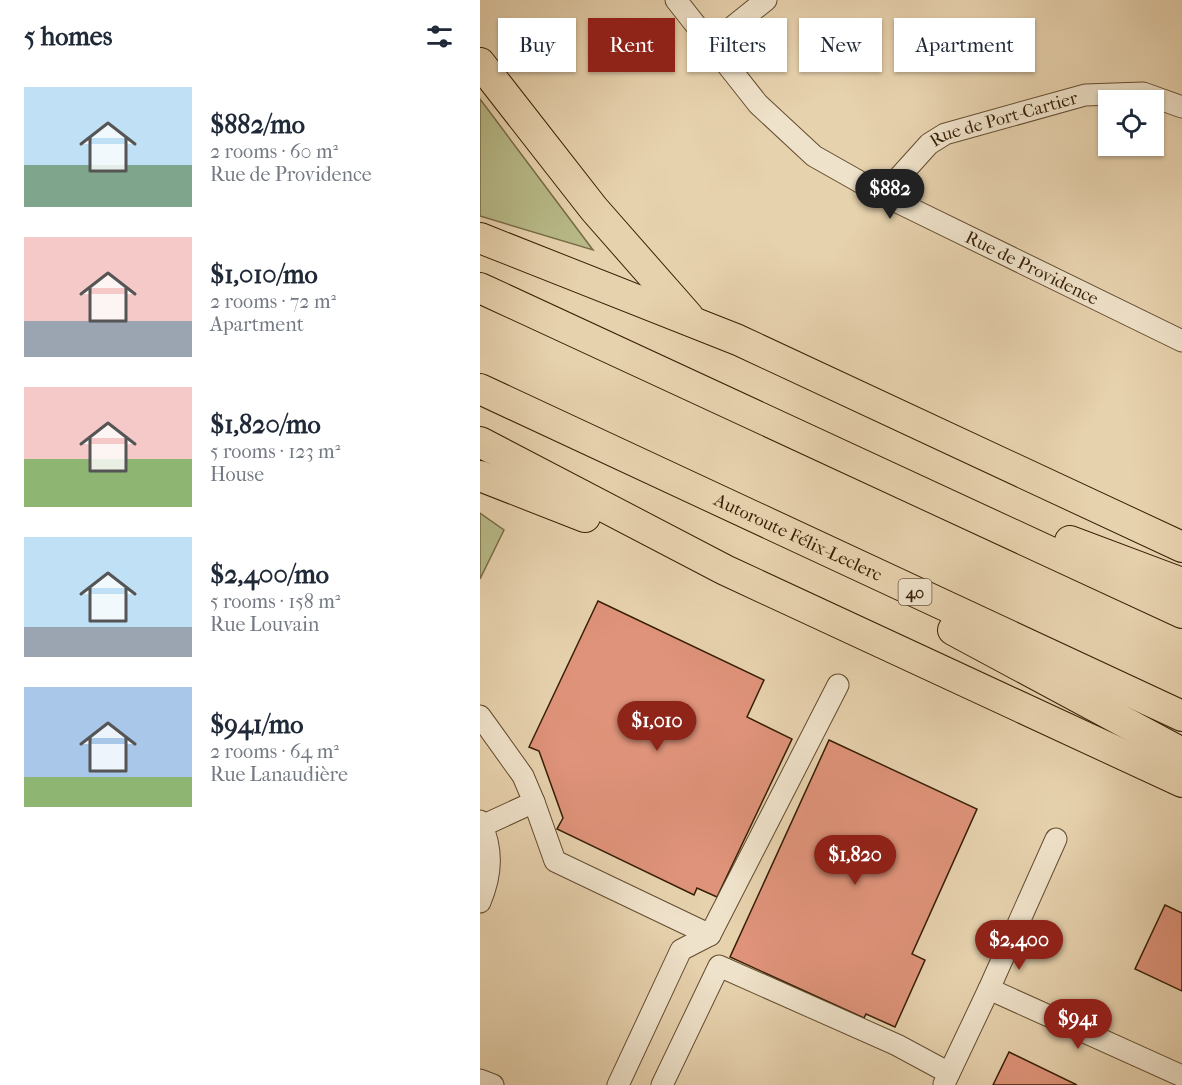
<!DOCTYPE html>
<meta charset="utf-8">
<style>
body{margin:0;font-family:"IM FELL French Canon",serif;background:#f6f6f7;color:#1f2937;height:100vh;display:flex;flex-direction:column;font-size:22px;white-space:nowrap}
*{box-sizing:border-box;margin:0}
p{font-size:20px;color:#747a83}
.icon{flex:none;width:33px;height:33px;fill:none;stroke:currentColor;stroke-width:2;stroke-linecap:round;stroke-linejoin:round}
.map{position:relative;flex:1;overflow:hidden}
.sheet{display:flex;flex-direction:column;background:#fff;width:480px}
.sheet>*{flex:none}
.banner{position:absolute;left:18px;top:18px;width:570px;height:54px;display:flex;gap:12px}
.controls{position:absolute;left:618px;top:90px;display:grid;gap:12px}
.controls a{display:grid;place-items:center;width:66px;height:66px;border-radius:0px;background:#fff;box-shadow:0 2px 4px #0004;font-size:30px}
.price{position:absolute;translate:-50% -51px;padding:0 14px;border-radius:21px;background:#8f2418;color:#fff;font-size:20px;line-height:39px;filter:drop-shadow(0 2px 3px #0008)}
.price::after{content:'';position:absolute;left:50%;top:36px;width:18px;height:14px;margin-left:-9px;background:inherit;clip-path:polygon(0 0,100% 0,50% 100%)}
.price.active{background:#222;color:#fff}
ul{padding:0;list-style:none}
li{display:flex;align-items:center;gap:18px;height:150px;padding:0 24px}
li span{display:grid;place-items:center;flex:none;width:168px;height:120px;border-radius:0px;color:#555}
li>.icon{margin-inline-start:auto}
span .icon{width:72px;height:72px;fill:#fffc;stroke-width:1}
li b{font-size:26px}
h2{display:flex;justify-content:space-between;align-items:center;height:72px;padding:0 24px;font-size:26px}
.chip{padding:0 21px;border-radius:0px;background:#fff;box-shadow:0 2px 4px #0004;font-size:21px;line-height:54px}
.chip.active{background:#8f2418;color:#fff}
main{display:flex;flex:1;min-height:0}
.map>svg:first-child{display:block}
</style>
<main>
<section class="sheet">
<h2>5 homes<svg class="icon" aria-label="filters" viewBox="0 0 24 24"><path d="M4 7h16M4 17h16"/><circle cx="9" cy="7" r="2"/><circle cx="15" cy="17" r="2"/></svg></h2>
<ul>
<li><span style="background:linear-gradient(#bfe0f5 65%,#7fa58c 0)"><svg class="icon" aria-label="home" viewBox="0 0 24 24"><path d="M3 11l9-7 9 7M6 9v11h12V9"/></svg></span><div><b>$882/mo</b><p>2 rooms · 60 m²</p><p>Rue de Providence</p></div></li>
<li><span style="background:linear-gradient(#f6c9c9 70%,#9aa5b1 0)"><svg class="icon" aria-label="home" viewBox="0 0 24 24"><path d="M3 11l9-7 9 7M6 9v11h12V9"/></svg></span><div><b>$1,010/mo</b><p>2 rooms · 72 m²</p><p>Apartment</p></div></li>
<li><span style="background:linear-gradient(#f6c9c9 60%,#8fb573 0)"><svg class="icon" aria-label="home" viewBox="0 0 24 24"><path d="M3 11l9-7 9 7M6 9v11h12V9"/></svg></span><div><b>$1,820/mo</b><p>5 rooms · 123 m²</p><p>House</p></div></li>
<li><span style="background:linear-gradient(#bfe0f5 75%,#9aa5b1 0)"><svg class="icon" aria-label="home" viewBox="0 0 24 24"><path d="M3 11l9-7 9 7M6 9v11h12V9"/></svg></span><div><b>$2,400/mo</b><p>5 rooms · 158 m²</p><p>Rue Louvain</p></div></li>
<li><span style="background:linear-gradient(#a9c7e8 75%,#8fb573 0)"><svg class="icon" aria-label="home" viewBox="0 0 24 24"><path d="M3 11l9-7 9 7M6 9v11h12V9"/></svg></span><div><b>$941/mo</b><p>2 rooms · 64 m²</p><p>Rue Lanaudière</p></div></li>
</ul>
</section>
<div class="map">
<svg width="702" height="1085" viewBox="0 0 702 1085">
<rect width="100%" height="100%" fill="#e7d2ae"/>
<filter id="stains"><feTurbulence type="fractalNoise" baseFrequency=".00333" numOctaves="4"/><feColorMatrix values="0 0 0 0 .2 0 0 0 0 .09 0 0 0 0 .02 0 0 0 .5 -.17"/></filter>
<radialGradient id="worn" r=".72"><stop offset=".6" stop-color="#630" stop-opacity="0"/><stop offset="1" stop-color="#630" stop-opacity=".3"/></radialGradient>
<g fill="#b8bb89" stroke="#786d47" stroke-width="1.5">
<polygon points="0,99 113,250 0,216"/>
<polygon points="0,513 24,530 0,579"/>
</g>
<g fill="#df937a" stroke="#371f05" stroke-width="1.5">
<polygon points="118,601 284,680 267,717 312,739 237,897 217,888 214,895 77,829 83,818 59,751 49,747"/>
<polygon points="349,740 497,809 432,954 445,960 415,1027 386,1014 384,1018 250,957"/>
<polygon points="685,905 702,913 702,991 655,969"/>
<polygon points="529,1052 597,1085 513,1085"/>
</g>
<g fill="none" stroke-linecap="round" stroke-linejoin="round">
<defs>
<g id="minor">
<path id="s1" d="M196 0 278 104 334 156 403 195 702 341"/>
<polyline points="230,45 286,0"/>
<path id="s2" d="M403 195 449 144 465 134 605 95 663 93 702 107"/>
<polyline points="0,716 43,776 54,802 2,826"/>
<polyline points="54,802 75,861 230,935"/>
<path d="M0 821C13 849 12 874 0 902"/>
<polyline points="509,989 702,1076"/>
<polyline points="0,1080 13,1085"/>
<polyline points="464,1084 509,989 576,839"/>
<polyline points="138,1085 201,950 230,935 358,685"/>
<polyline points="182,1085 239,966 417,1045 469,1073"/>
</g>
<g id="highway">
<polyline points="0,63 114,209 208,316"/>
<polyline points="0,238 258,340 702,547"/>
<polyline points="0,288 702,613"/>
<path id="s3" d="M0 389 702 716"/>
<polyline points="0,442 245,570 702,782"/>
<polyline points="0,476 105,517"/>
<polyline points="590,541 702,583"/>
<polyline points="473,630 702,753"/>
</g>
</defs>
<use href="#minor" stroke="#634c2f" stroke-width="23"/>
<use href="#highway" stroke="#371f05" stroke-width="32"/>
<use href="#minor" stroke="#efe2ca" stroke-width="21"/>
<use href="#highway" stroke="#e7d2ae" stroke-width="30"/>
</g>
<g text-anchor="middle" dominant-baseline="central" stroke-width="4.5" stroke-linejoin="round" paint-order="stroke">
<rect fill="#efe2ca" stroke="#6e5a40" stroke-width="1.5" x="418.5" y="579" width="33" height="26" rx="4.5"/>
<g font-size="16" font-weight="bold" fill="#371f05">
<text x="435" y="592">40</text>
</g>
<g font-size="18" fill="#371f05" stroke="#efe2ca">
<text stroke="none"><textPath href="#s2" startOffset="148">Rue de Port-Cartier</textPath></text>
<text stroke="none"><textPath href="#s1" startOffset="454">Rue de Providence</textPath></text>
<text stroke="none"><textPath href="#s3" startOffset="351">Autoroute Félix-Leclerc</textPath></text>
</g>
</g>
<rect width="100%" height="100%" filter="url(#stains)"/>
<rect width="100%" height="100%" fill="url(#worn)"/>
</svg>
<div class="controls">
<a><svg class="icon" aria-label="locate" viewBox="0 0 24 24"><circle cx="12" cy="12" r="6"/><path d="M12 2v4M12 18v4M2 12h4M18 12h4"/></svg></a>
</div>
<b class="price active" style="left:410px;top:220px">$882</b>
<b class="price" style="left:177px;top:752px">$1,010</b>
<b class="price" style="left:375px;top:886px">$1,820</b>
<b class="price" style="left:539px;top:971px">$2,400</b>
<b class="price" style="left:598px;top:1050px">$941</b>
<div class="banner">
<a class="chip">Buy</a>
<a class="chip active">Rent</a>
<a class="chip">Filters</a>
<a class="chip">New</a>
<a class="chip">Apartment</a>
</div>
</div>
</main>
